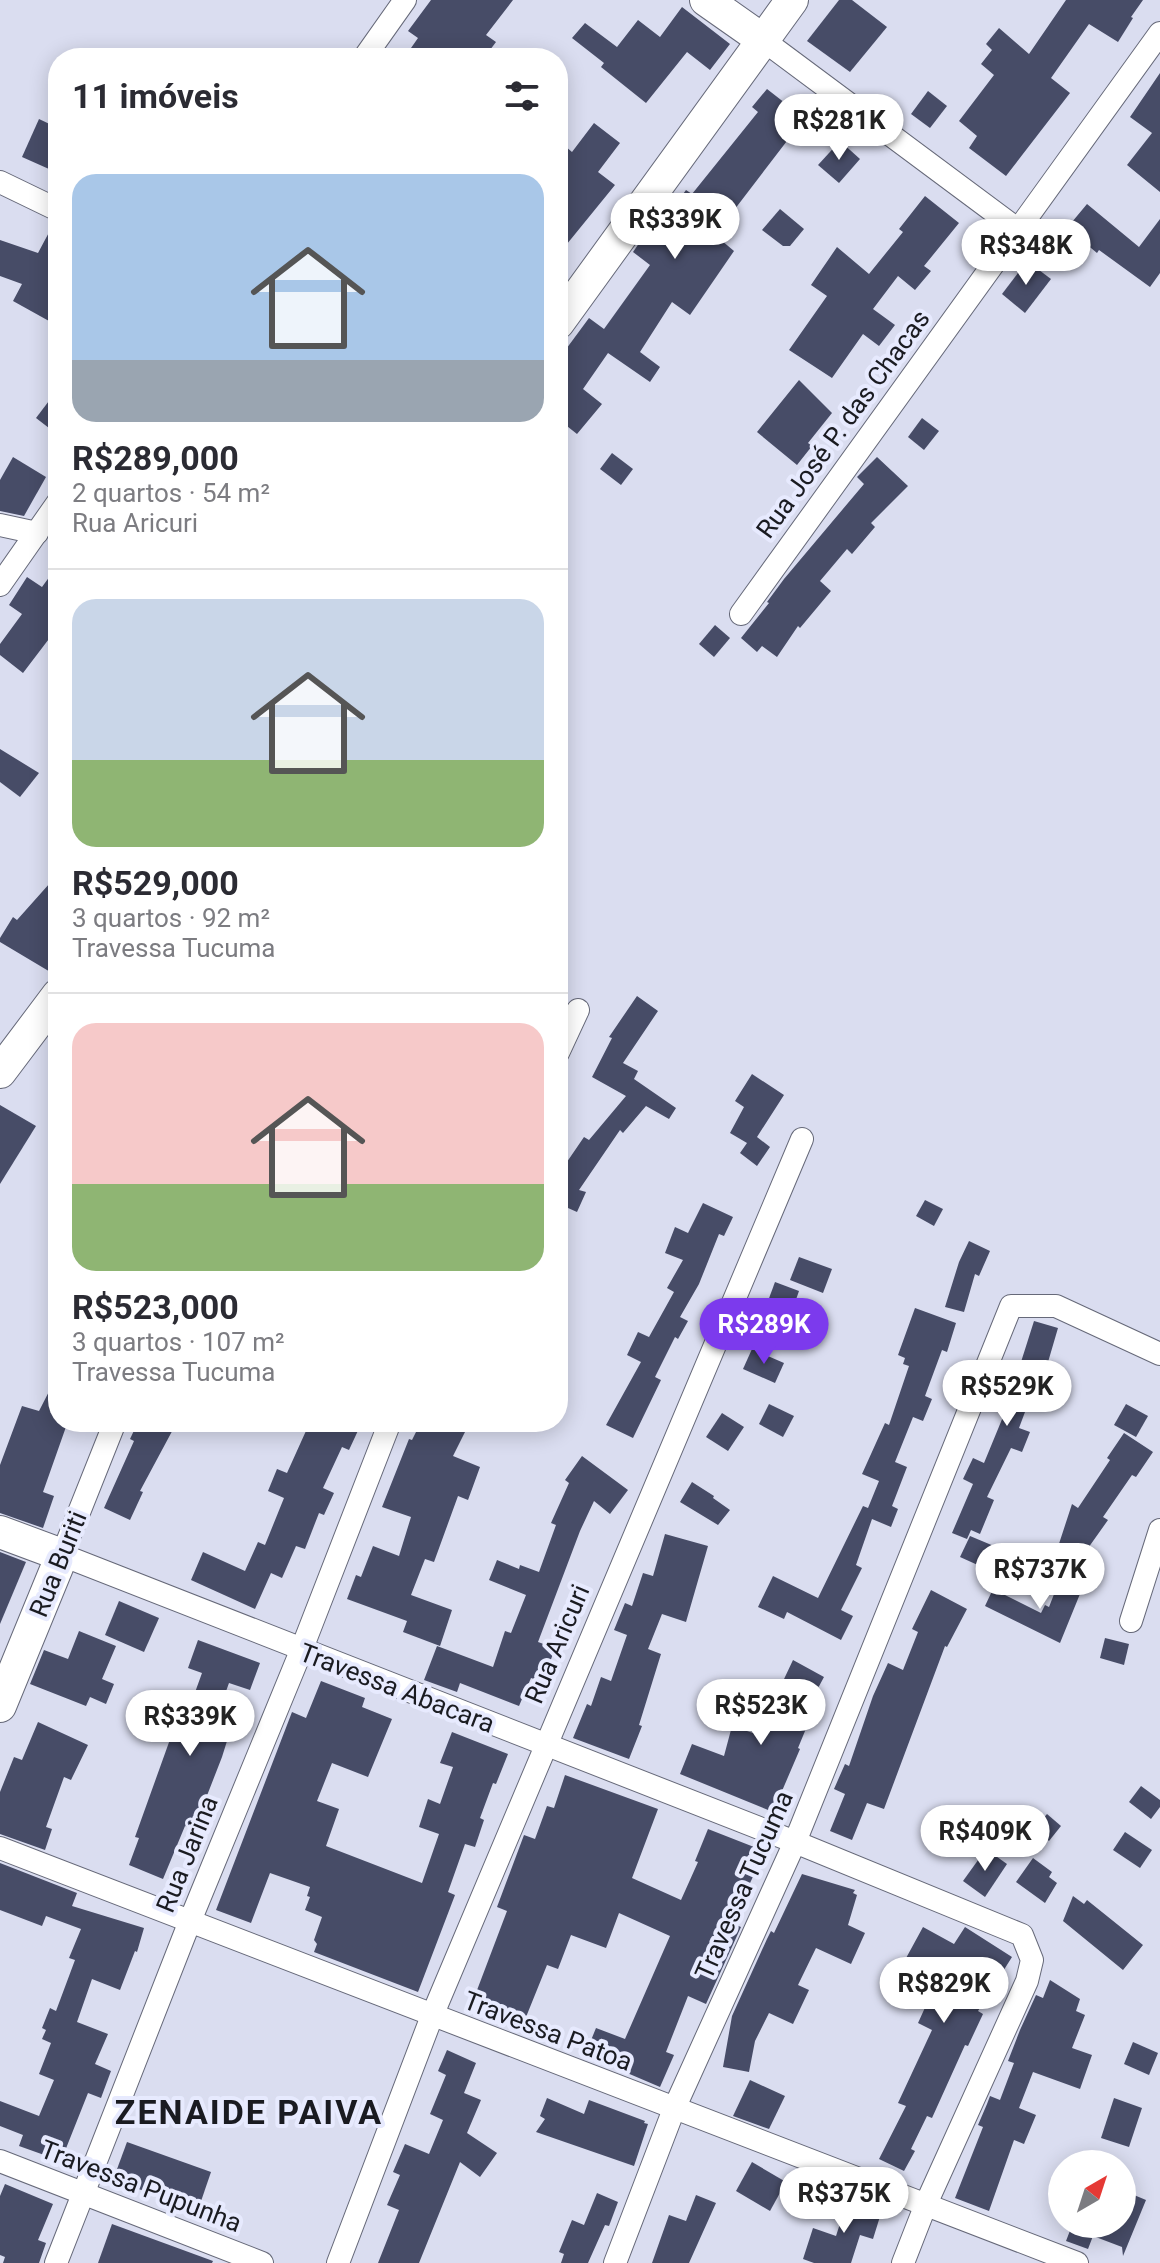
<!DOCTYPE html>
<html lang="pt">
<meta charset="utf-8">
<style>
body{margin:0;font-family:Roboto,sans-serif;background:#f7f7f7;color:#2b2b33;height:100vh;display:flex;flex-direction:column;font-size:30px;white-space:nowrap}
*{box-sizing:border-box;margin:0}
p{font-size:26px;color:#7c7c81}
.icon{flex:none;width:44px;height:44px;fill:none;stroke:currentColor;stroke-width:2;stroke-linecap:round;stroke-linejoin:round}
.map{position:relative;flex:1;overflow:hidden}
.side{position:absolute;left:48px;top:48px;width:520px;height:1384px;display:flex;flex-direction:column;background:#fff;border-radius:32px;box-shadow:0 4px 20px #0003}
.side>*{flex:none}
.needle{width:52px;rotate:39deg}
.fabs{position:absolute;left:1048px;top:2150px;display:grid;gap:16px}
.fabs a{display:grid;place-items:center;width:88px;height:88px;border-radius:50%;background:#fff;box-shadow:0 4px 20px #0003;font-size:40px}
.price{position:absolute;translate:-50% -68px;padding:0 18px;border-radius:28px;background:#fff;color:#222;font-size:26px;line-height:52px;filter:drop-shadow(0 2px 4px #0008)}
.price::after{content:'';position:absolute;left:50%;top:48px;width:24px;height:18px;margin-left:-12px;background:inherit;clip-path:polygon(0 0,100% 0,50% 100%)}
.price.active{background:#7c3aed;color:#fff}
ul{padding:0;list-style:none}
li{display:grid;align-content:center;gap:16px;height:424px;padding:0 24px}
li+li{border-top:2px solid #e1e1e2}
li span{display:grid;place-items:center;height:248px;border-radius:24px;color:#555}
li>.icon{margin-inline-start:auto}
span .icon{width:144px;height:144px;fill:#fffc;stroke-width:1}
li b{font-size:34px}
h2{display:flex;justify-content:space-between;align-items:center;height:96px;padding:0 24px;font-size:34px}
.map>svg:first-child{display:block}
</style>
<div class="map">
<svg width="1160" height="2263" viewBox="0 0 1160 2263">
<rect width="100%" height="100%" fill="#daddf0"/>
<g fill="#474c67">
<polygon points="431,0 513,0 486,35 496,42 484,58 404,58 418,38 408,31"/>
<polygon points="839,0 852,0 887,27 850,72 807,41"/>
<polygon points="1066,0 1143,0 1131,17 1133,18 1118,42 1089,24 1051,78 1070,93 1006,176 969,148 977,136 959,121 994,75 981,64 992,50 986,44 999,28 1029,54"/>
<polygon points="682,7 730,44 710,70 687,52 646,103 601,67 604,63 572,38 585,23 617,47 638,20 660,37"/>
<polygon points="1160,73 1160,192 1127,165 1152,133 1130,117"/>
<polygon points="767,89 808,121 793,139 790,137 715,235 734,251 690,315 672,302 640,352 660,367 650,382 608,353 583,389 602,404 577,434 558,419 558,360 589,318 604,329 650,265 633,252 644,236 650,240 686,190 692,194 758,112 752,107"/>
<polygon points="928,91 947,106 930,128 911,114"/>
<polygon points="39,119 58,128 58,173 22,157"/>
<polygon points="594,123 620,143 598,172 615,185 558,255 558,140 572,152"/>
<polygon points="840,141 860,159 839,183 818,165"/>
<polygon points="925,196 959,223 924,266 931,271 915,290 898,276 873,309 895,325 879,346 863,334 832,378 789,350 827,296 811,285 837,247 869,274 903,232 899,229"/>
<polygon points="1087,204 1139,247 1160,219 1160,273 1150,287 1099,250 1097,253 1067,228"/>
<polygon points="780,209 804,229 790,246 783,246 762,230"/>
<polygon points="54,223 58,224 58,326 13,301 22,284 0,276 0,240 38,253"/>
<polygon points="1027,261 1051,279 1025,313 1002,294"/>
<polygon points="799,380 832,413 808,443 812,446 797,465 757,432"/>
<polygon points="58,389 58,435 36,418"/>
<polygon points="922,418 939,431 924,450 908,437"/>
<polygon points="612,453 633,469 621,485 600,469"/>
<polygon points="13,457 46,477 24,516 0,511 0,480"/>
<polygon points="877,457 908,486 871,523 875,527 852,554 847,549 820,581 831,591 800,628 798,626 777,657 762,646 757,652 741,638 769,603 767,602 784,579 864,484 857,477"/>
<polygon points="58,565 58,627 23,673 0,655 0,644 22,614 9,605 27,577 42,587"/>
<polygon points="715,625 730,638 714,657 699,644"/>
<polygon points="0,749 39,773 20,797 0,782"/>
<polygon points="58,874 58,959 52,973 0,942 0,938 13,917 17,920"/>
<polygon points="637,996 658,1011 623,1063 638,1071 634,1079 676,1108 669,1119 646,1106 623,1133 620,1130 579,1190 586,1192 577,1212 568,1208 558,1222 558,1175 584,1137 589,1140 626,1096 592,1077 612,1038 609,1037"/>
<polygon points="752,1074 784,1095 757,1137 770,1147 757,1166 740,1153 747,1143 730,1133 744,1107 735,1101"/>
<polygon points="0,1105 36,1126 0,1184"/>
<polygon points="925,1200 943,1209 934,1226 916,1216"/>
<polygon points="703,1203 733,1217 724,1236 719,1234 699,1284 680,1317 688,1321 678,1339 675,1337 655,1377 661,1380 633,1438 606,1425 641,1362 627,1355 638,1332 649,1337 674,1292 667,1288 683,1260 665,1253 675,1227 688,1233"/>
<polygon points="969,1241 990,1251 979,1276 975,1274 964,1312 945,1307 959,1262"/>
<polygon points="799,1257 832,1269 823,1293 790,1280"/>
<polygon points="775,1282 799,1291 792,1311 768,1301"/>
<polygon points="915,1308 956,1323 947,1352 942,1350 925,1396 932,1399 923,1421 913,1417 895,1462 907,1467 892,1506 898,1509 891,1527 872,1519 856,1565 862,1568 841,1610 853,1616 841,1640 787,1612 784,1619 758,1607 773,1576 818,1598 863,1506 868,1508 879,1481 862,1474 885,1423 889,1425 909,1366 903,1364 905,1358 898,1355"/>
<polygon points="752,1313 774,1322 765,1345 743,1336"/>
<polygon points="1034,1321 1058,1328 1046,1369 1051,1371 1044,1391 1034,1388 1019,1428 1030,1432 1022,1452 1011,1448 987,1497 994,1500 980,1534 971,1530 967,1539 952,1533 973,1484 963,1479 973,1458 984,1463 1005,1412 993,1407 1002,1380 1014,1384"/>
<polygon points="752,1349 784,1363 775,1383 743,1369"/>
<polygon points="58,1374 58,1422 67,1424 43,1492 54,1496 43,1528 0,1513 0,1465 22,1406 39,1411"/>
<polygon points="769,1404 794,1416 783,1437 759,1424"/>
<polygon points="1126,1404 1148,1416 1136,1437 1114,1425"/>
<polygon points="722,1413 744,1427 728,1451 706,1437"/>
<polygon points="138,1422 177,1422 140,1491 143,1492 130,1520 104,1508 134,1441 130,1439"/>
<polygon points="310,1422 362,1422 349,1450 342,1447 323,1488 334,1493 324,1515 319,1513 305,1549 296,1546 282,1578 271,1573 255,1609 191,1580 203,1552 245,1571 258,1542 265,1545 284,1498 268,1491 277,1469 287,1473"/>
<polygon points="421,1422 470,1422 453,1456 480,1467 468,1500 458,1496 434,1562 425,1559 411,1595 452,1610 440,1646 403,1632 407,1621 347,1599 356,1575 361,1577 373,1546 399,1556 411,1517 382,1507 409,1439 412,1440"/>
<polygon points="1124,1433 1153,1452 1136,1477 1132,1475 1103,1517 1108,1520 1086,1551 1082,1564 1055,1556 1072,1504 1078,1508 1110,1460 1107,1458"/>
<polygon points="582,1456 628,1490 610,1514 594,1501 580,1531 538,1642 555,1648 543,1682 531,1678 519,1706 460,1683 457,1692 424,1680 437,1646 493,1667 505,1631 511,1633 526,1595 489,1580 497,1560 519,1569 520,1565 539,1572 556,1525 551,1523 569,1483 565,1480"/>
<polygon points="692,1482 714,1496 713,1498 730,1510 718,1525 680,1502"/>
<polygon points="665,1534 708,1546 686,1622 662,1614 648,1649 661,1654 639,1725 642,1726 629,1759 573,1738 587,1704 591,1706 601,1677 611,1681 627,1635 614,1630 625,1603 632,1606 643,1573 653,1576"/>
<polygon points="970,1536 1001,1549 991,1571 960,1557"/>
<polygon points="0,1552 26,1562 0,1624"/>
<polygon points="1060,1579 1082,1589 1060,1643 985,1606 993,1589 1041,1613 1045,1605 1049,1607"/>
<polygon points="931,1590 967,1609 947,1647 945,1646 884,1809 867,1803 852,1840 830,1831 845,1794 834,1789 845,1764 849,1766 873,1696 888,1663 903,1670 918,1632 912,1629"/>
<polygon points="119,1601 159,1618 144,1652 105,1635"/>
<polygon points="79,1631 116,1646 102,1679 114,1684 106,1704 90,1697 86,1706 30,1684 44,1650 68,1659"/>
<polygon points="1105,1638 1129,1644 1124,1665 1100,1658"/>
<polygon points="198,1640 260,1663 250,1690 229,1683 216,1719 232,1725 222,1757 194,1829 185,1826 163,1879 129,1865 139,1838 135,1837 182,1706 189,1709 202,1673 188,1668"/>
<polygon points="793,1660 824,1677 803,1716 810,1719 798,1748 800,1749 773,1812 680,1774 692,1744 724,1756 732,1726 753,1733 754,1730 759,1732"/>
<polygon points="321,1681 365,1698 362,1707 392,1719 368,1777 332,1763 317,1801 339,1809 326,1846 422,1883 439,1834 419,1827 428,1799 440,1804 453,1767 440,1763 452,1732 508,1754 496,1784 493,1783 480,1818 484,1820 475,1847 465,1844 448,1892 455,1895 418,1992 314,1952 317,1944 314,1940 322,1917 305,1910 310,1897 307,1896 310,1887 270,1873 251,1923 216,1910 292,1712 306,1718"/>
<polygon points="38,1722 88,1745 71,1780 64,1777 46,1827 52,1829 45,1850 0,1834 0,1792 14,1757 22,1760"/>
<polygon points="565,1775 658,1809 632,1878 681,1900 698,1862 695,1861 708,1829 754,1847 750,1858 760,1862 731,1923 741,1927 706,2004 688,1996 666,2052 674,2055 660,2087 585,2055 596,2028 625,2039 670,1936 619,1913 606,1948 571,1935 558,1969 547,1965 524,2022 506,2016 505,2019 471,2006 507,1911 497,1907 524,1835 535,1839 547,1806 554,1808"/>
<polygon points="1141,1786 1160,1800 1160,1807 1151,1819 1129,1802"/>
<polygon points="1047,1814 1061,1826 1049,1841 1034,1829"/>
<polygon points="1125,1832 1152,1850 1140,1868 1113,1850"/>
<polygon points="986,1849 1007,1864 985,1897 963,1881"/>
<polygon points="1033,1858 1052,1872 1049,1877 1057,1883 1045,1903 1016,1882"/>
<polygon points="0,1863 77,1893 72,1906 144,1928 137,1952 135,1951 120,1990 92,1979 77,2022 108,2034 95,2064 111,2071 101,2098 88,2093 61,2161 19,2146 23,2135 0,2126 0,2101 39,2116 54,2080 39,2074 51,2043 42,2039 46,2030 42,2028 50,2008 56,2011 75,1960 69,1958 81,1929 46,1916 42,1926 0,1910"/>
<polygon points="802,1874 855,1890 853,1893 857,1895 848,1925 865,1933 851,1964 816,1948 798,1985 809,1990 793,2024 769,2013 755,2041 749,2072 723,2067 732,2016 767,1939 771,1931 774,1933"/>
<polygon points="1073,1896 1084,1904 1087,1900 1143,1945 1123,1970 1063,1921"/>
<polygon points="923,1927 954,1944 965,1927 1012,1957 978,2011 983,2014 968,2046 965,2045 932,2118 927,2116 911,2149 915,2151 904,2171 879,2159 906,2106 898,2103 932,2030 918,2023 938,1979 905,1960"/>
<polygon points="1050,1980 1080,1999 1076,2011 1085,2015 1072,2048 1092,2055 1080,2089 1033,2072 1019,2108 1036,2115 1024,2144 1014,2140 989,2211 955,2198 983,2127 978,2125 987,2104 990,2096 1000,2100 1014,2063 1008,2061 1020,2030 1036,1995 1043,1998"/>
<polygon points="1133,2042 1158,2053 1149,2075 1124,2064"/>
<polygon points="447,2050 476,2063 464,2093 481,2100 467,2133 497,2153 480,2177 460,2162 419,2263 378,2263 399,2210 387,2205 400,2175 393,2172 405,2144 429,2154 443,2120 430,2114 446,2075 438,2071"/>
<polygon points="750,2080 785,2096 769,2129 733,2116"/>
<polygon points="547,2098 584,2114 589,2100 645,2121 644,2123 648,2124 634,2166 536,2132 545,2119 540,2116"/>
<polygon points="1114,2098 1142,2108 1129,2147 1101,2138"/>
<polygon points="127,2142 211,2172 198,2210 113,2180"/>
<polygon points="752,2162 786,2182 770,2211 736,2191"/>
<polygon points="5,2184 53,2204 38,2240 46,2243 39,2263 3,2263 5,2257 0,2255 0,2196"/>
<polygon points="1122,2190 1146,2200 1123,2256 1122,2247 1093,2236 1088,2249 1066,2241 1071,2228 1066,2224 1122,2224"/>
<polygon points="597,2193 618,2202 609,2226 605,2225 588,2263 561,2263 564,2254 559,2252 572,2220 584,2225"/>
<polygon points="696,2195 716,2203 689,2263 652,2263 669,2215 686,2221"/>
<polygon points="848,2199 882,2210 873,2239 860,2235 851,2263 814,2263 803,2259 813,2228 836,2236"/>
<polygon points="112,2224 213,2261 212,2263 98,2263"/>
</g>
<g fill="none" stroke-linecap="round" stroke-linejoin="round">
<defs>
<g id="street">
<polyline points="763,40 1017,229"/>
<polyline points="364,58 405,0"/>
<polyline points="0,182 58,210"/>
<polyline points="0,525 37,533"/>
<polyline points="0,585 58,502"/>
<polyline points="741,614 1160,33"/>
<polyline points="558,1053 578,1010"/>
<polyline points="115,1422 62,1555 795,1842 1022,1935 1032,1960 1027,1981 926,2204 903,2263"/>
<polyline points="1131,1621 1160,1530"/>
<polyline points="0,1848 1077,2263"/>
<polyline points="0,2161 262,2263"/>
<polyline points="56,2263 190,1921 301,1651 390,1422"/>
<polyline points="338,2263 432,2016 802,1139"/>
<polyline points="615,2263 674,2109 795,1842 1011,1306 1056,1306 1160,1354"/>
</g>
<g id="secondary">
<polyline points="706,0 763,40"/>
<polyline points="558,323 792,0"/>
<polyline points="0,1072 58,995"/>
<polyline points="0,1532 62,1555 0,1706"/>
</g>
</defs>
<use href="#street" stroke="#666979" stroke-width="24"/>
<use href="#secondary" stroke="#666979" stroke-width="34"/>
<use href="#street" stroke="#fff" stroke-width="22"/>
<use href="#secondary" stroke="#fff" stroke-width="32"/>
</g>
<g text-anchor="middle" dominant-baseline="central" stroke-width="8" stroke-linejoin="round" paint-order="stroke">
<g font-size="26" fill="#1a1b21" stroke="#e7eafe">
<text transform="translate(843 424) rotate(-54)">Rua José P. das Chacas</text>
<text transform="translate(58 1564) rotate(-68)">Rua Buriti</text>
<text transform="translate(557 1644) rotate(-67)">Rua Aricuri</text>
<text transform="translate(397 1688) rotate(21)">Travessa Abacara</text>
<text transform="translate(187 1854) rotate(-68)">Rua Jarina</text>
<text transform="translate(744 1885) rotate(-66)">Travessa Tucuma</text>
<text transform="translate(548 2031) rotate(21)">Travessa Patoa</text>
<text transform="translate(141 2186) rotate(21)">Travessa Pupunha</text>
</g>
<g font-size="34" font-weight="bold" letter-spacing="2" fill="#1a1b21" stroke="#e7eafe">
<text x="249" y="2112">ZENAIDE PAIVA</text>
</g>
</g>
</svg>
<div class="fabs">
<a><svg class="needle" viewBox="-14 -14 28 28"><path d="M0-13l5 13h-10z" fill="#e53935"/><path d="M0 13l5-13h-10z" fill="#7c7c81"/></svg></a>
</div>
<b class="price" style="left:839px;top:162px">R$281K</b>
<b class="price" style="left:675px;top:261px">R$339K</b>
<b class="price" style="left:1026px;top:287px">R$348K</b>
<b class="price active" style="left:764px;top:1366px">R$289K</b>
<b class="price" style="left:1007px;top:1428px">R$529K</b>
<b class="price" style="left:1040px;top:1611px">R$737K</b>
<b class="price" style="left:761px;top:1747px">R$523K</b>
<b class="price" style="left:190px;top:1758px">R$339K</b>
<b class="price" style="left:985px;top:1873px">R$409K</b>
<b class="price" style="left:944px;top:2025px">R$829K</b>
<b class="price" style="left:844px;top:2235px">R$375K</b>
<section class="side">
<h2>11 imóveis<svg class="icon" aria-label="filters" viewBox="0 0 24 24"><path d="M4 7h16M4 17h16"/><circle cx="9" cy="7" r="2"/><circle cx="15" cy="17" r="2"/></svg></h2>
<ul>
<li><span style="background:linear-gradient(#a9c7e8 75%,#9aa5b1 0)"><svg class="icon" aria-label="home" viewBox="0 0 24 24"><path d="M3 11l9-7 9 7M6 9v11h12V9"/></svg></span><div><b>R$289,000</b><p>2 quartos · 54 m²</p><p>Rua Aricuri</p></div></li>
<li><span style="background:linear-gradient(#c9d6e8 65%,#8fb573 0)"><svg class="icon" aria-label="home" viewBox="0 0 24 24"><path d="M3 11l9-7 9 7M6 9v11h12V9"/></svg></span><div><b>R$529,000</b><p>3 quartos · 92 m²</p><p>Travessa Tucuma</p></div></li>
<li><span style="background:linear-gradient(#f6c9c9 65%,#8fb573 0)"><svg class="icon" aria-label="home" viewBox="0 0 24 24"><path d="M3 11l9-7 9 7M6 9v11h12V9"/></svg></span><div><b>R$523,000</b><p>3 quartos · 107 m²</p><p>Travessa Tucuma</p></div></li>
</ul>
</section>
</div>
